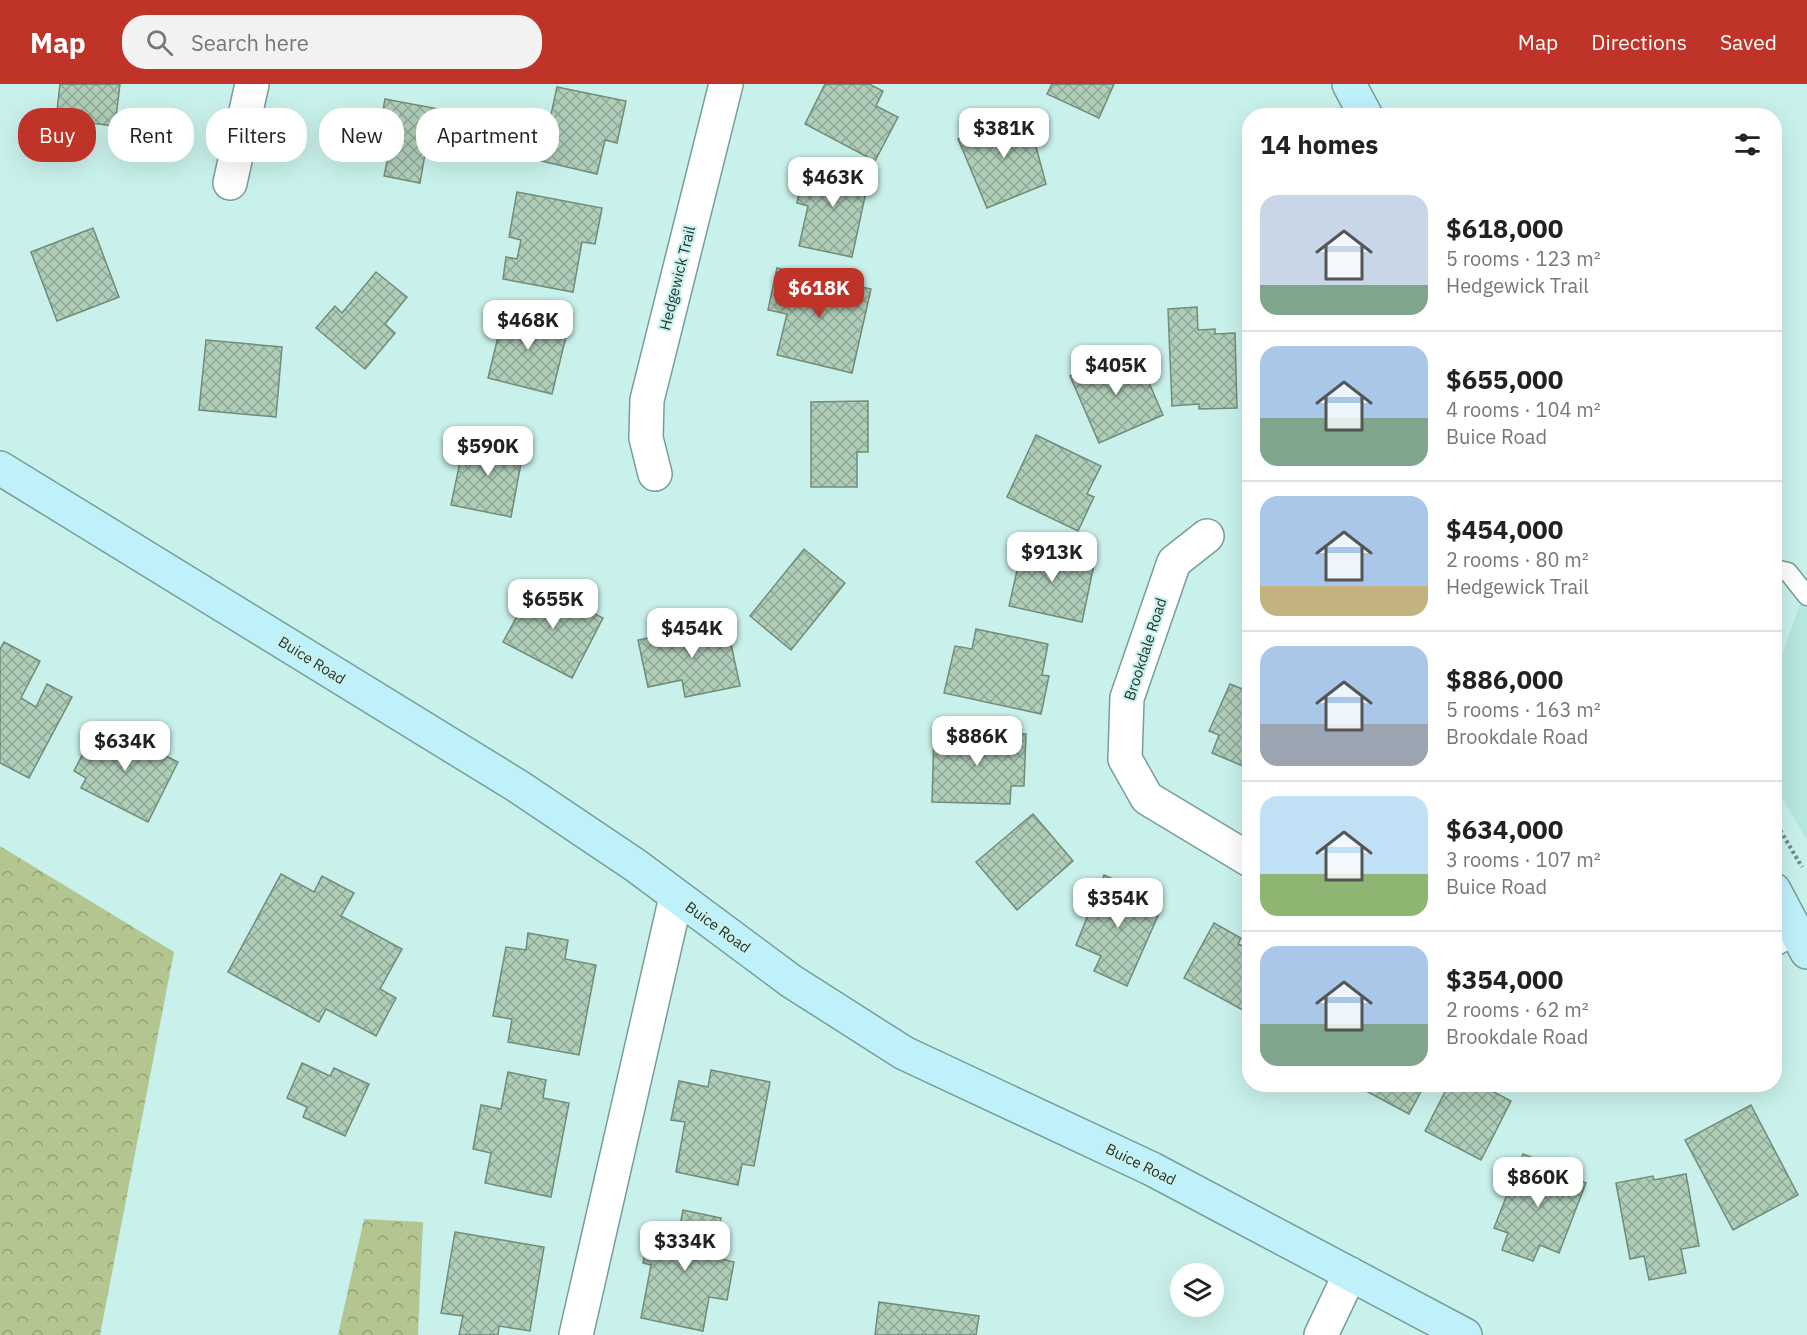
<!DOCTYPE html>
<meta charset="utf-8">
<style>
body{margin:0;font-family:"IBM Plex Sans",sans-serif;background:#f2f2f2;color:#222;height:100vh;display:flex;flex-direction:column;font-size:22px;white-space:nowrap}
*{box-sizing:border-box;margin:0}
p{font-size:20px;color:#767676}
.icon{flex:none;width:33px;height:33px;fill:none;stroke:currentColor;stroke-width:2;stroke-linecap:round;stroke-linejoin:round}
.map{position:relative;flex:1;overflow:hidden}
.panel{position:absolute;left:1242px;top:24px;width:540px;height:984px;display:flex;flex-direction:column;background:#fff;border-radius:24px;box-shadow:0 6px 24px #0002}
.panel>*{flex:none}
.guide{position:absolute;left:18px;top:24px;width:570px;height:54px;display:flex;gap:12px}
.tools{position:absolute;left:1170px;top:1179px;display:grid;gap:12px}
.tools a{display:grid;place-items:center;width:54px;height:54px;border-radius:50%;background:#fff;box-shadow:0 6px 24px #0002;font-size:30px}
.price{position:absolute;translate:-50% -51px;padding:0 14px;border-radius:12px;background:#fff;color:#222;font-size:20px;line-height:39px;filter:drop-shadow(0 2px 3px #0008)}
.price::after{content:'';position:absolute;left:50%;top:36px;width:18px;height:14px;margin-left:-9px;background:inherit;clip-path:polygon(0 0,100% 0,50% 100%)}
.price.selected{background:#c03328;color:#fff}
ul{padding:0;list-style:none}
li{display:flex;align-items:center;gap:18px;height:150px;padding:0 18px}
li+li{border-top:2px solid #e0e0e0}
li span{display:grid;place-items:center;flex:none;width:168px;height:120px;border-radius:18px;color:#555}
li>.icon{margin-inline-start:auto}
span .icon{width:72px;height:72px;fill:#fffc;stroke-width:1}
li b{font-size:26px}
h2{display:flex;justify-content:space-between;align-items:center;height:72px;padding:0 18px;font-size:26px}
.chip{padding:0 21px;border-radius:24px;background:#fff;box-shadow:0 6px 24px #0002;font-size:21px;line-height:54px}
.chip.selected{background:#c03328;color:#fff}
header{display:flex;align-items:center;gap:36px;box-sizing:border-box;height:84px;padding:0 30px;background:#c03328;color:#fff}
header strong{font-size:28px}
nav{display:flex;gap:33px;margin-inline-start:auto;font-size:21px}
.search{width:420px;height:54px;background:#f2f2f2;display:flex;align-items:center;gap:15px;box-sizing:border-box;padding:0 21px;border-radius:24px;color:#767676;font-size:22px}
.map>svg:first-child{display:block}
</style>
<header>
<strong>Map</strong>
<div class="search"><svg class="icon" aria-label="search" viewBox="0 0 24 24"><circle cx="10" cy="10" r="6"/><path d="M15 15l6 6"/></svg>Search here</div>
<nav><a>Map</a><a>Directions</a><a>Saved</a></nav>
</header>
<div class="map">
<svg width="1807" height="1251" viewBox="0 0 1807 1251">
<defs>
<pattern id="forest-crowns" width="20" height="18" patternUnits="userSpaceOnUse" patternTransform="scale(1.5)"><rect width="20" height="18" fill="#b4c68f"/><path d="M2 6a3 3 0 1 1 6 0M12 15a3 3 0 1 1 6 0" fill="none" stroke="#92a275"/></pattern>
<pattern id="building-cross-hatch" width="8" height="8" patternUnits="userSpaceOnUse" patternTransform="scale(1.5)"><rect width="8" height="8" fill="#b0cdb8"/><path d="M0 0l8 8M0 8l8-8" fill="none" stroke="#8fa796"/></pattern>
</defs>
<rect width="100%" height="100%" fill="#c9f1eb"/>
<polygon fill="#b6e7e0" points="1807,502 1807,756 1775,702 1774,591"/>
<g fill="url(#forest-crowns)">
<polygon points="0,762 174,868 100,1251 0,1251"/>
<polygon points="364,1135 423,1138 418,1251 338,1251"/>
</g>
<g fill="url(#building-cross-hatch)" stroke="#718c79" stroke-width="1.5">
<polygon points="60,0 120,0 115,42 56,35"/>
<polygon points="825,0 869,0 883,7 876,22 898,33 875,77 805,40"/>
<polygon points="1052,0 1114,0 1099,34 1047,10"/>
<polygon points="557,3 626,17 617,59 605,56 597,90 541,77"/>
<polygon points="385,15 444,26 436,72 425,70 420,99 384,92 389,68 376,65"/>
<polygon points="1026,25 1046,100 987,124 958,55"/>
<polygon points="817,77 870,89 852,173 799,162 808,122 797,119 803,89 814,91"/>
<polygon points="517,108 602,124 595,160 582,158 573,208 503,195 506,173 517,175 521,156 509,153"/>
<polygon points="93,144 119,213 57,237 31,168"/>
<polygon points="777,184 871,205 852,289 777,271 787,230 768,226"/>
<polygon points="376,188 407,213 385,240 395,249 365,285 316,244 335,222 342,229"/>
<polygon points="1197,223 1198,246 1215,245 1215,250 1235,249 1237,324 1199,325 1199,320 1172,322 1168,225"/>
<polygon points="505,224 569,240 552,310 488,294"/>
<polygon points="206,256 282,263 276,333 199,326"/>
<polygon points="1134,264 1163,331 1099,359 1070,292"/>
<polygon points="868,317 868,368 857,368 857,403 811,403 811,318"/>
<polygon points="479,346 510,352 505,380 521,379 511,433 451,421 461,373 473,375"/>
<polygon points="1036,351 1101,382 1087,410 1094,413 1078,447 1007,413"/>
<polygon points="1023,460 1095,476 1082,538 1009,522"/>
<polygon points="804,465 845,499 791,566 750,532"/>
<polygon points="535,499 603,534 572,594 503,558"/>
<polygon points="726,537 740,602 685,613 682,596 648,603 638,556"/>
<polygon points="976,545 1048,560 1042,591 1049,592 1041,630 944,609 955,562 972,565"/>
<polygon points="4,558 40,577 21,614 36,623 47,600 72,613 29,694 0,679 0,565"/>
<polygon points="1230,600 1250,608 1250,685 1212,669 1219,651 1209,647"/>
<polygon points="99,638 178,678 148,738 81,704 86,694 74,687"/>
<polygon points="934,648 1026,650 1024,702 1011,702 1010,720 932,718"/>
<polygon points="1033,730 1073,777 1017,826 976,778"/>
<polygon points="281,790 314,808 322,792 354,809 341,832 402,865 380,905 396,914 376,952 326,925 319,938 228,888"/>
<polygon points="1104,791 1141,807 1139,811 1145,813 1144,818 1161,825 1127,902 1094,887 1101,872 1076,861"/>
<polygon points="1214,839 1241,854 1238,860 1245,863 1250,856 1250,930 1184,894"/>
<polygon points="528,849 568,856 565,875 596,881 579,971 508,958 512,935 493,932 506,863 526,866"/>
<polygon points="302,979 330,992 334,984 369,1000 345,1052 303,1033 307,1023 287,1014"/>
<polygon points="711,986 770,998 754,1082 742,1080 738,1101 676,1088 685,1038 671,1036 679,997 708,1003"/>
<polygon points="508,988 546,996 543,1014 569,1019 551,1113 485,1099 491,1069 473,1065 481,1021 501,1025"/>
<polygon points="1353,1000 1425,1000 1409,1030"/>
<polygon points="1449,1000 1479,1000 1511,1017 1481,1076 1425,1047"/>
<polygon points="1751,1021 1798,1111 1733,1146 1685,1056"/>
<polygon points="1523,1070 1559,1084 1557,1088 1586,1099 1559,1169 1540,1161 1533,1177 1502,1166 1508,1149 1494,1144"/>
<polygon points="1686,1090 1699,1162 1681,1165 1686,1189 1649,1196 1644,1172 1630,1175 1616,1099 1653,1092 1654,1096"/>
<polygon points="683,1126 721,1134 713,1173 734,1178 727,1216 709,1213 703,1247 641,1234 651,1181 643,1179 651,1141 679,1147"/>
<polygon points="455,1148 544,1163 530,1247 499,1242 498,1251 459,1251 463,1232 441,1229"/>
<polygon points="879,1218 979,1232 976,1251 875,1251"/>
</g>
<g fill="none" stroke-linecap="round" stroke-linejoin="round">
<defs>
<polyline id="lane" points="1774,485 1788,488 1807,512"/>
<g id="street">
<polyline points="230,99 252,0"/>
<polyline points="655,390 646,354 647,316 726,0"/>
<polyline points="1207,452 1174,478 1127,614 1125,675 1147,714 1250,776"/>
<polyline points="1774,855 1794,844"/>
<polyline points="576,1251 676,813"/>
<polyline points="1321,1251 1350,1190"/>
</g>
<g id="secondary">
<polyline points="1349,0 1366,32"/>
<polyline points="0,384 519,703 635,781 791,897 904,969 1152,1085 1465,1251"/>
<polyline points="1774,806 1807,868"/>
</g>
</defs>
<use href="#lane" stroke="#789d98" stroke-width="21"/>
<use href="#street" stroke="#789d98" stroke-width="36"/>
<use href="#secondary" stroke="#789d98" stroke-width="36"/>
<polyline stroke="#6f8a86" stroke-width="4" stroke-dasharray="3 3" stroke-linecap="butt" points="1774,736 1802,783"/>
<use href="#lane" stroke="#fff" stroke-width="18"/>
<use href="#street" stroke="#fff" stroke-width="33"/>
<use href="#secondary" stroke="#bff1fb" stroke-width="33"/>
</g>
<g text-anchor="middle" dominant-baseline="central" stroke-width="4.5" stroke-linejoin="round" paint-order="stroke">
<g font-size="15" fill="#243432" stroke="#c9f1eb">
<text transform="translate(677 194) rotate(-76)">Hedgewick Trail</text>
<text transform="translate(1145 565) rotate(-72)">Brookdale Road</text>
<text transform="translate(312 576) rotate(32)">Buice Road</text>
<text transform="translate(718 843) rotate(36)">Buice Road</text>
<text transform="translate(1141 1080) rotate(26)">Buice Road</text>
</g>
</g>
</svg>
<div class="tools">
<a><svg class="icon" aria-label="layers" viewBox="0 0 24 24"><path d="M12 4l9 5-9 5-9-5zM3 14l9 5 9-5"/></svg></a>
</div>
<b class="price" style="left:1004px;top:75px">$381K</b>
<b class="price" style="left:833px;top:124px">$463K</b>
<b class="price selected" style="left:819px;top:235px">$618K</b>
<b class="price" style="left:528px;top:267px">$468K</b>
<b class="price" style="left:1116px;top:312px">$405K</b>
<b class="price" style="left:488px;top:393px">$590K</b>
<b class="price" style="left:1052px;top:499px">$913K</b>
<b class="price" style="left:553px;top:546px">$655K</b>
<b class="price" style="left:692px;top:575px">$454K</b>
<b class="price" style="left:977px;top:683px">$886K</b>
<b class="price" style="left:125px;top:688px">$634K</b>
<b class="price" style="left:1118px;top:845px">$354K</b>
<b class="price" style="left:1538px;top:1124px">$860K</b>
<b class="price" style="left:685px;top:1188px">$334K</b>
<div class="guide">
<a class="chip selected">Buy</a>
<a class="chip">Rent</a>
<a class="chip">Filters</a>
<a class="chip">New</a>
<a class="chip">Apartment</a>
</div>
<section class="panel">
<h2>14 homes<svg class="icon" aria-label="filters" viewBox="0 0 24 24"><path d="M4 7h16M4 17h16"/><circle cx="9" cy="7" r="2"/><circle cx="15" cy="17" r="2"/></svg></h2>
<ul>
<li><span style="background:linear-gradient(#c9d6e8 75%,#7fa58c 0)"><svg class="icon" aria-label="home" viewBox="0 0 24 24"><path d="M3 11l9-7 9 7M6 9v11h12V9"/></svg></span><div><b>$618,000</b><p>5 rooms · 123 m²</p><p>Hedgewick Trail</p></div></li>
<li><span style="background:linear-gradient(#a9c7e8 60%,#7fa58c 0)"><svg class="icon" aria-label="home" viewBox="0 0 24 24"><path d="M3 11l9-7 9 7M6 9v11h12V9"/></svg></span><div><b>$655,000</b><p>4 rooms · 104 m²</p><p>Buice Road</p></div></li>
<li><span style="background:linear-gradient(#a9c7e8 75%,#c2b280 0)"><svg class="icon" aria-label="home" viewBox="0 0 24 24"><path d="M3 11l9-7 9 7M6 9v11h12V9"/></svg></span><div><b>$454,000</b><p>2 rooms · 80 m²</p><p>Hedgewick Trail</p></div></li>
<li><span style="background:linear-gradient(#a9c7e8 65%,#9aa5b1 0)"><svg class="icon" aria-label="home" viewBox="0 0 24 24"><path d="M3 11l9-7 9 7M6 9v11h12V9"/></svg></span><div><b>$886,000</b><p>5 rooms · 163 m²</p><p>Brookdale Road</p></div></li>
<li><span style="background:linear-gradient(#bfe0f5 65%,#8fb573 0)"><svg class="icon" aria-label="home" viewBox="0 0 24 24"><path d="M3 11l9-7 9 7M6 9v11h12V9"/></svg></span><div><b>$634,000</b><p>3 rooms · 107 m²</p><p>Buice Road</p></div></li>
<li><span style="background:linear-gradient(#a9c7e8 65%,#7fa58c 0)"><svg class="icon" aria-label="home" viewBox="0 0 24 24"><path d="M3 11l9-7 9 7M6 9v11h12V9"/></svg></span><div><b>$354,000</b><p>2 rooms · 62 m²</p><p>Brookdale Road</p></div></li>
</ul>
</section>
</div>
